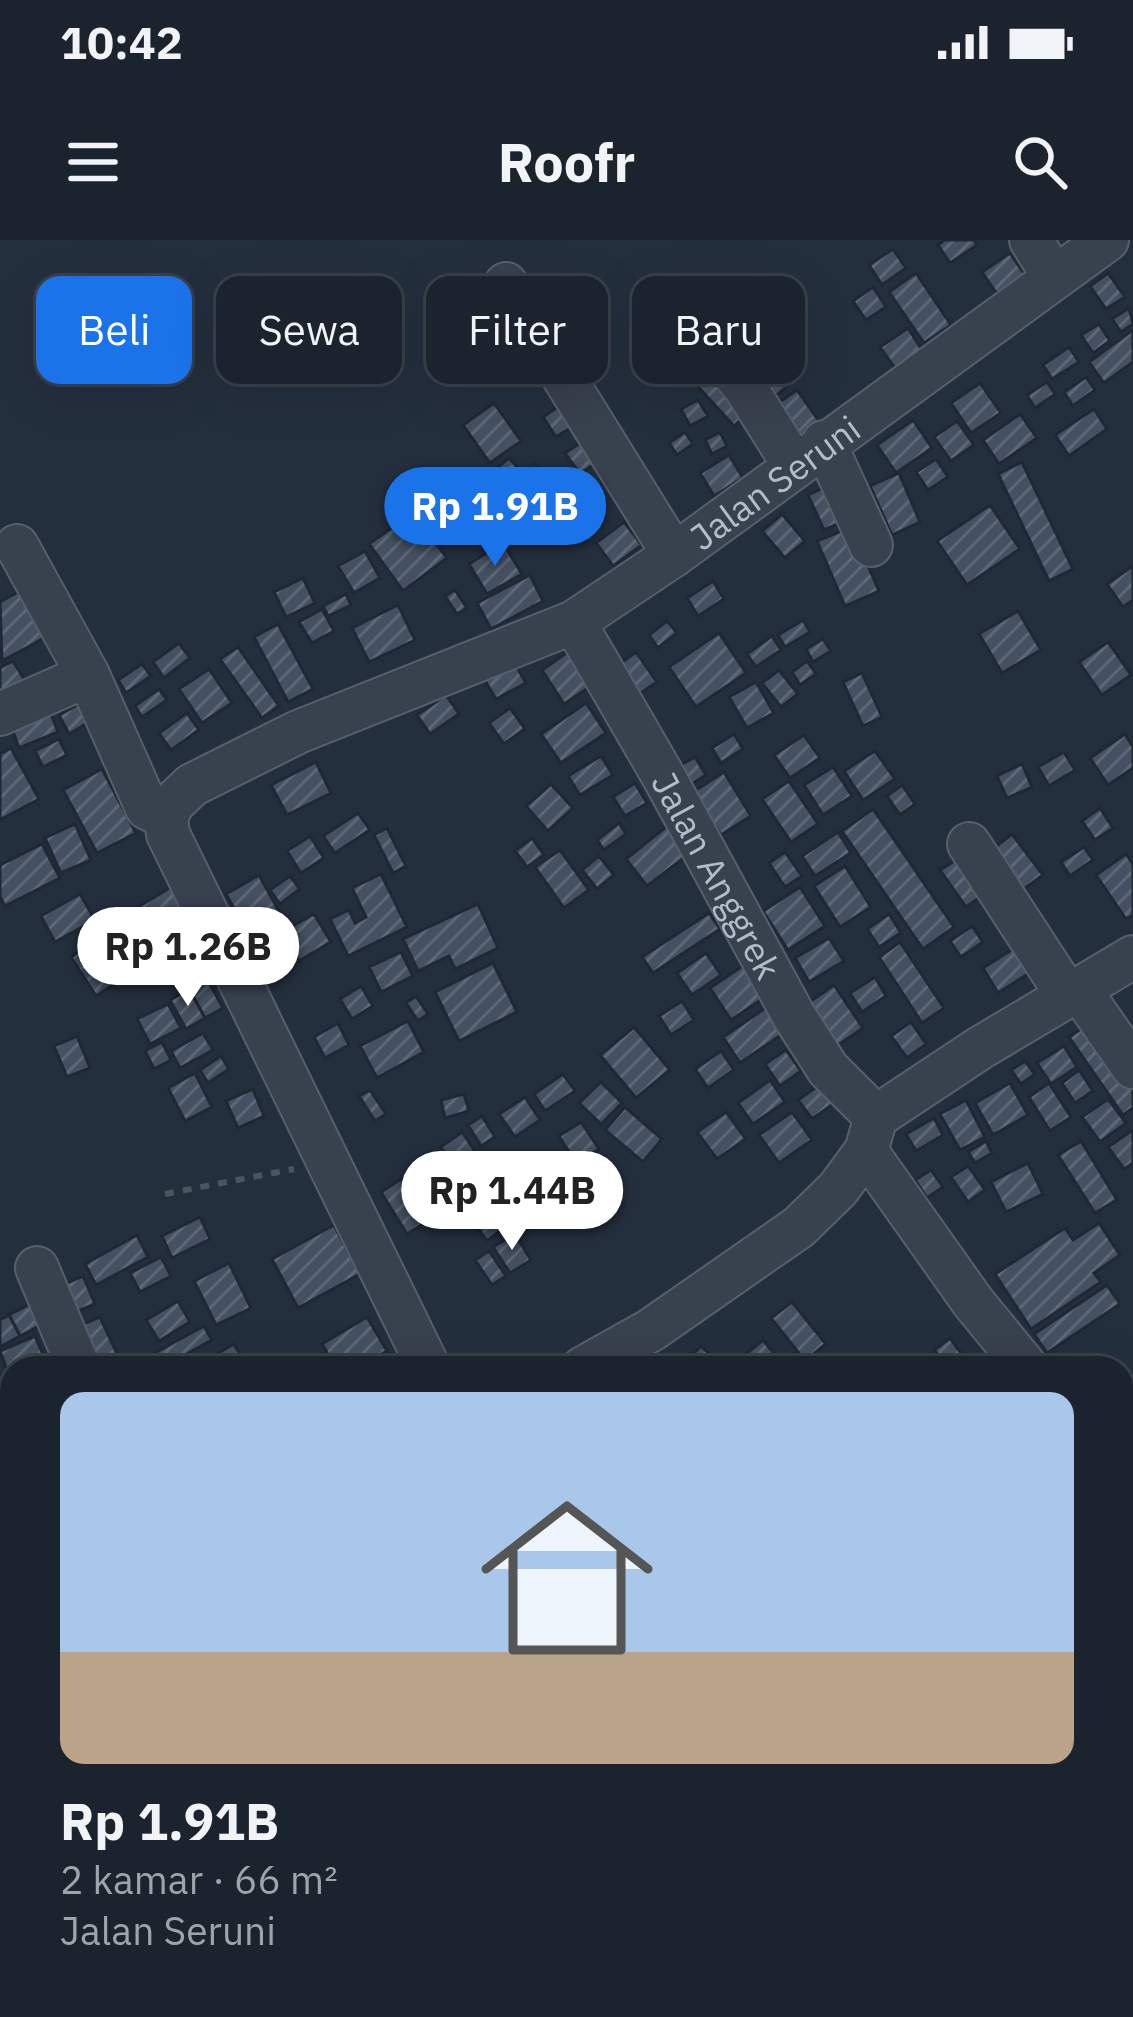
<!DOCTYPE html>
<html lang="id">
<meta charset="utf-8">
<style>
body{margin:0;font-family:"IBM Plex Sans",sans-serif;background:#242b36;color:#f1f3f6;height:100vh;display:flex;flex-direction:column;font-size:45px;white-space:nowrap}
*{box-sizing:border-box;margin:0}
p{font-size:39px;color:#a0a4aa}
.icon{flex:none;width:66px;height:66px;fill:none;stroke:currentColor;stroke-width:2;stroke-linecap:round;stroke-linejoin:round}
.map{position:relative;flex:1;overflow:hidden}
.details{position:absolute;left:0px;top:1116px;width:1134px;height:663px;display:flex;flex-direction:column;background:#1b232e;border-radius:36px 36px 0 0;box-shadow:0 12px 48px #0002,0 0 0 3px #39404a}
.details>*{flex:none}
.top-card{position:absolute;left:36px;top:36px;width:1062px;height:108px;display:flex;gap:24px}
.price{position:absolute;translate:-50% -102px;padding:0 27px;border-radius:42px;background:#fff;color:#222;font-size:39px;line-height:78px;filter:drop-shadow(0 3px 6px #0008)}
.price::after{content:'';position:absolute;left:50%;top:72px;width:36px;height:27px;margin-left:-18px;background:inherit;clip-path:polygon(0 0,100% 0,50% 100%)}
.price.current{background:#1a73e8;color:#fff}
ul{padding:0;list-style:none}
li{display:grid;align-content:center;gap:24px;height:636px;padding:0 60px}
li+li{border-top:3px solid #39404a}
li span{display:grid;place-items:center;height:372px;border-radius:24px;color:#555}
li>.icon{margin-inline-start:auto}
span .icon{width:216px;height:216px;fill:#fffc;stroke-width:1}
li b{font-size:51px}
.pill{padding:0 42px;border-radius:24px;background:#1b232e;box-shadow:0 12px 48px #0002,0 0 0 3px #39404a;font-size:42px;line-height:108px}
.pill.current{background:#1a73e8;color:#fff}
.status{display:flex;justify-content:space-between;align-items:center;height:84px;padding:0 60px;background:#1b232e;direction:ltr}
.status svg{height:33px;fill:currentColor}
header{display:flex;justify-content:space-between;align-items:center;height:156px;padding:0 60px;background:#1b232e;font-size:54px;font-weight:800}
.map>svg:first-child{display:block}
</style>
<div class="status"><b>10:42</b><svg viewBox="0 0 49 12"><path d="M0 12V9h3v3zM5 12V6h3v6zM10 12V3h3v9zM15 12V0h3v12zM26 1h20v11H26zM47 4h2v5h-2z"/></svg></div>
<header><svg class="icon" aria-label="menu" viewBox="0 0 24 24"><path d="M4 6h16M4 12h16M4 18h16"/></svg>Roofr<svg class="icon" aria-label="search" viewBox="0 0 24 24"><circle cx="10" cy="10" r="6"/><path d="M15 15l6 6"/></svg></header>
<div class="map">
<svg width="1133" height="1777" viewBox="0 0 1133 1777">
<defs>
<pattern id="building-hatch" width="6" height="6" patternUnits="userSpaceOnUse" patternTransform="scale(3)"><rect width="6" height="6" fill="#455162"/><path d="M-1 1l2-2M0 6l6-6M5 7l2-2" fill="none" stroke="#5d6877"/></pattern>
</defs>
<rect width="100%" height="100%" fill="#242f3e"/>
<g fill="url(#building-hatch)" stroke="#1f2835" stroke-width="3">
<polygon points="945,0 974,0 977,5 950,23 938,5"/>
<polygon points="893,9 906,28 882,45 869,25"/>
<polygon points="1010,13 1025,35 997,54 982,32"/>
<polygon points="916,33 951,85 924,103 889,52"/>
<polygon points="1108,33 1125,57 1106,69 1090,46"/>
<polygon points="711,42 796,139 771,160 686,64"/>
<polygon points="873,47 886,67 866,80 853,61"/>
<polygon points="1129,68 1133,84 1121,92 1112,79"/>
<polygon points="662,72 752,170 734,186 644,88"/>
<polygon points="1099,84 1110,101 1093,113 1081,95"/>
<polygon points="908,88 922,110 895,128 880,107"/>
<polygon points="1133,90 1133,122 1104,143 1089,122"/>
<polygon points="520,96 535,118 510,135 495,113"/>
<polygon points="1069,107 1079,122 1052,139 1043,125"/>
<polygon points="1086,137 1095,150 1073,166 1064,152"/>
<polygon points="1047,142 1055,154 1035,168 1027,155"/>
<polygon points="980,143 1001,173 971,193 951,163"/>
<polygon points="797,150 824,188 804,202 777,164"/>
<polygon points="698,160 708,176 690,186 681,169"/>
<polygon points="565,162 578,183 556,197 543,177"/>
<polygon points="494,163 521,201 490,223 463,185"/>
<polygon points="1094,169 1107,189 1069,216 1055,195"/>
<polygon points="1020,174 1037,198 999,224 983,200"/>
<polygon points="913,180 932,208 896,233 877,205"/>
<polygon points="957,181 974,205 951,221 934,197"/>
<polygon points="685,192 693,204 677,215 669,203"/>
<polygon points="720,192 727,206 712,214 705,200"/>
<polygon points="585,200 599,221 580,234 565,213"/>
<polygon points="729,215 743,238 714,256 700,233"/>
<polygon points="509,218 518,228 501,242 492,232"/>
<polygon points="936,219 948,237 928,250 916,232"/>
<polygon points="1022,222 1073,329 1049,341 998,234"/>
<polygon points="535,224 566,267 535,289 504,247"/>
<polygon points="449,233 460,253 440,264 429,244"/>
<polygon points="899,233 920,282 892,295 870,246"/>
<polygon points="832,244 847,280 824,290 808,255"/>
<polygon points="490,247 500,270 473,282 462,260"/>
<polygon points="990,265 1020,309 967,345 937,301"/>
<polygon points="453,266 468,290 441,307 426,282"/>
<polygon points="581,268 591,281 572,295 562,281"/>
<polygon points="413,272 447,318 403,351 369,304"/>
<polygon points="782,274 805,301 785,318 762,291"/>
<polygon points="624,282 642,305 613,326 596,303"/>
<polygon points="851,287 879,351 845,366 817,301"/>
<polygon points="503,303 522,334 487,354 469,324"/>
<polygon points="365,311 380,338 354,353 338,326"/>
<polygon points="1133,326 1133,360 1123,367 1107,344"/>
<polygon points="530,335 543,361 491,389 477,363"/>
<polygon points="303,338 315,363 286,377 274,352"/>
<polygon points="713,341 724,359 698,376 687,358"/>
<polygon points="34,343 59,390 2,421 0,362"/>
<polygon points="455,350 467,368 457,374 445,356"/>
<polygon points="346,354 351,365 328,376 323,366"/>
<polygon points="398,365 415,400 369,422 352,388"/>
<polygon points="322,369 334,391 312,403 299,382"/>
<polygon points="1018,371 1041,410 1002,433 979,394"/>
<polygon points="803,380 810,392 785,407 778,395"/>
<polygon points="667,381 677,393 658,408 649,395"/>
<polygon points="278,384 313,449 288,462 254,397"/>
<polygon points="719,393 746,433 696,467 669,427"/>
<polygon points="772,396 781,410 756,427 747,414"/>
<polygon points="823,399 831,411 813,422 806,409"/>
<polygon points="1108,402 1131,435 1102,455 1079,422"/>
<polygon points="179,403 190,418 164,438 153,422"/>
<polygon points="238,407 279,466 262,478 220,419"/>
<polygon points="568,412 591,446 564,464 542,430"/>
<polygon points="636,412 657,442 635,457 614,428"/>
<polygon points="13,421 27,444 0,469 0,428"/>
<polygon points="807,421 816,434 800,445 792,432"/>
<polygon points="514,422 526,443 496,459 484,439"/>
<polygon points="142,424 151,436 126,453 118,440"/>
<polygon points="209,429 232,463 202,483 179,449"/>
<polygon points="779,430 798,454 781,467 762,443"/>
<polygon points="862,433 882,477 863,486 843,442"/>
<polygon points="756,442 774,473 747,488 729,457"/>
<polygon points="159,449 167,460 142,477 135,466"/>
<polygon points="446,455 459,474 430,494 417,475"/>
<polygon points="81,463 91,481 69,494 59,475"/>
<polygon points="586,463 606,493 561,523 541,494"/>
<polygon points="510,468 525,489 504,504 489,483"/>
<polygon points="187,473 199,490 171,510 159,493"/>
<polygon points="51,474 58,492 19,508 12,489"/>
<polygon points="734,494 743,509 721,523 712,508"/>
<polygon points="1125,494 1133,507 1133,528 1108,545 1090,518"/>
<polygon points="804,495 820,518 790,538 774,515"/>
<polygon points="59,499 67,515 43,527 35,511"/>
<polygon points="11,508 39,559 0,580 0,514"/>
<polygon points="875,511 895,539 863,560 844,531"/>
<polygon points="1064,512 1075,530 1049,546 1038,527"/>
<polygon points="601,516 613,535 580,555 568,536"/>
<polygon points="695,517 706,535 687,547 675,528"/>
<polygon points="316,522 331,553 287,575 271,545"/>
<polygon points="1022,524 1032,547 1007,558 997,536"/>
<polygon points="833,527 852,556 823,575 804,545"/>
<polygon points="102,529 136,593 97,613 63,550"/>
<polygon points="724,532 751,576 721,595 693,552"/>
<polygon points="789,541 818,584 791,602 762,559"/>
<polygon points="635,543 647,563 625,576 613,557"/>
<polygon points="551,544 573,568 548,591 526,566"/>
<polygon points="902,545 915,564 900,575 887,556"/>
<polygon points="1100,568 1113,588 1095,600 1082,581"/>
<polygon points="873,569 954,687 923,709 842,591"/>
<polygon points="358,573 370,590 335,613 323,596"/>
<polygon points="619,583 626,594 604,610 597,600"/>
<polygon points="75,584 91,620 61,633 45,598"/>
<polygon points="667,586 689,614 647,646 626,619"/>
<polygon points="387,588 406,626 393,633 374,595"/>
<polygon points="838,592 851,613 815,636 802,616"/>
<polygon points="1012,594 1043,635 1020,652 990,611"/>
<polygon points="310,596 324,618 301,633 287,611"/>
<polygon points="532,598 544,615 527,627 515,611"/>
<polygon points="42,604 60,638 5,666 0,657 0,625"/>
<polygon points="1084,607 1093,620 1070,636 1061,622"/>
<polygon points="560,610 589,650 564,668 535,627"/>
<polygon points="785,612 802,636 785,647 769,623"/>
<polygon points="1126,614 1133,624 1133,675 1126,679 1096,635"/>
<polygon points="964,615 989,651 966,667 940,630"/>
<polygon points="599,616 614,635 597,649 582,630"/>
<polygon points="845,626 871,667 840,687 814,646"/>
<polygon points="381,634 407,687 348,716 330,679 349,670 355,683 366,677 352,648"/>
<polygon points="259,635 285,682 252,701 226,654"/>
<polygon points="290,636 300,649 280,664 270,650"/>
<polygon points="171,647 184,670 133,701 120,678"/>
<polygon points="800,647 825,686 788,710 763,671"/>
<polygon points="80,654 95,680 55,702 41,676"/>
<polygon points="478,664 498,708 455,729 449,716 418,731 403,699"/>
<polygon points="709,673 720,689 653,733 642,717"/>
<polygon points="314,674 331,702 299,721 282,692"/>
<polygon points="889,674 901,693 879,707 867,689"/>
<polygon points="972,686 983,702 961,717 950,701"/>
<polygon points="193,688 214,723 173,747 153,712"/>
<polygon points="108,692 133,732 96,756 71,717"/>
<polygon points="829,698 844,721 809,742 795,718"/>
<polygon points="900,702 944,768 922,783 879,717"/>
<polygon points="1019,705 1034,730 998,753 983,728"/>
<polygon points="401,712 413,736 381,752 369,727"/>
<polygon points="706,713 721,735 692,755 677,733"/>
<polygon points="493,723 517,772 459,801 435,752"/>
<polygon points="747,723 768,755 731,780 710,748"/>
<polygon points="875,737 886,756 862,772 850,753"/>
<polygon points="207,739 223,768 205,778 189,749"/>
<polygon points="834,745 863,788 837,806 808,763"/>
<polygon points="361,746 373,766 352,779 340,759"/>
<polygon points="189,749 205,778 186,789 170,760"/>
<polygon points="416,756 428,774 418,781 406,763"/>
<polygon points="682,761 694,780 671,795 659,776"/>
<polygon points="168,764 181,788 150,804 137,779"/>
<polygon points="767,767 784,793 740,823 723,797"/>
<polygon points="408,781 424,812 377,838 360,806"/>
<polygon points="911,782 926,804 907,818 891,796"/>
<polygon points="338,783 349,805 325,818 314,797"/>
<polygon points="1088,784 1133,849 1133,868 1123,875 1069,797"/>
<polygon points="634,787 670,830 636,858 600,815"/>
<polygon points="203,793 213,810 180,828 171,811"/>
<polygon points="77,796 90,828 67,837 54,806"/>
<polygon points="162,802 171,820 154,829 145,811"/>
<polygon points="1064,806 1077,827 1051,844 1037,823"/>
<polygon points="786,810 801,831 780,846 765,824"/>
<polygon points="721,811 734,830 708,848 695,829"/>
<polygon points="221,816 229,829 208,843 200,830"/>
<polygon points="1025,821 1035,834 1021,844 1011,830"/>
<polygon points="1079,830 1093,851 1075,863 1062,843"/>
<polygon points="195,833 212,867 185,881 168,848"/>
<polygon points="563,834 575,851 545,871 534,854"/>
<polygon points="770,840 785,862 753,884 738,863"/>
<polygon points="601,842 622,863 601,884 579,863"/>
<polygon points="822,843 836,862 812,879 798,860"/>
<polygon points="1010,843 1028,875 993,895 975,863"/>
<polygon points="1049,843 1071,877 1050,891 1029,857"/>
<polygon points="253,849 264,876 238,888 226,861"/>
<polygon points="370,850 386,874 375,881 359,856"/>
<polygon points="464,854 469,871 445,878 441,860"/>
<polygon points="525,857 540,880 515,897 499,874"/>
<polygon points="1108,859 1126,883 1100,902 1082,877"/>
<polygon points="966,860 985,897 960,910 940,874"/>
<polygon points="625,867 662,899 643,922 605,890"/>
<polygon points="726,872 746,899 717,919 697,892"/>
<polygon points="792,872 812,900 779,923 759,895"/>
<polygon points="482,876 495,897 481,906 468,885"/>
<polygon points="934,878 943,895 916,911 906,894"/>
<polygon points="581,882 599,909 576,923 559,896"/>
<polygon points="1133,890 1133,923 1124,929 1108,907"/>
<polygon points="462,892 479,917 458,931 441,907"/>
<polygon points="986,901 992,913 975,923 968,912"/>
<polygon points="1081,901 1117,960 1095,973 1058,915"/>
<polygon points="432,912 443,927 429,938 418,923"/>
<polygon points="554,917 570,941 530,969 513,946"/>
<polygon points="1028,923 1043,954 1006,972 991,942"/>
<polygon points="968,926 985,950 968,962 951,937"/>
<polygon points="931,930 943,947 927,958 915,940"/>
<polygon points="401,939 428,981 407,994 381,952"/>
<polygon points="484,969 500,991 487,1001 471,979"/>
<polygon points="200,977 210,999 172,1018 162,996"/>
<polygon points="1099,983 1120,1015 1094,1033 1101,1042 1031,1089 995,1034 1065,988 1073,1000"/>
<polygon points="334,985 360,1034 298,1068 272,1019"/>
<polygon points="515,994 531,1020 510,1033 493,1007"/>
<polygon points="137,995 148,1017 96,1045 85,1024"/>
<polygon points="489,1011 506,1036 492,1045 475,1020"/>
<polygon points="161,1017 171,1036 140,1052 130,1033"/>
<polygon points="229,1023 251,1068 216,1085 194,1041"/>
<polygon points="83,1036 95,1064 69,1075 57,1047"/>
<polygon points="1107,1045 1120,1064 1047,1113 1034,1094"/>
<polygon points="178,1061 190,1082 159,1101 146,1080"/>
<polygon points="34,1062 45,1083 20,1096 9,1075"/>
<polygon points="792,1062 826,1104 805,1121 771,1078"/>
<polygon points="9,1075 20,1096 0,1107 0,1080"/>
<polygon points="100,1077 119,1118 97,1128 75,1088"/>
<polygon points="367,1077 387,1111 358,1128 336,1128 322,1104"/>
<polygon points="204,1086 212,1100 161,1128 144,1128 140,1121"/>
<polygon points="35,1096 45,1119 24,1128 12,1128 9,1135 0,1111"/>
<polygon points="950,1098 964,1117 948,1128 934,1110"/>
<polygon points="763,1100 786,1128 731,1128 730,1127"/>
<polygon points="234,1104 246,1125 210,1128 206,1120"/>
<polygon points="701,1106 724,1128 680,1128"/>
<polygon points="12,1140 12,1172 4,1177 0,1146"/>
<polygon points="1,1357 12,1378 12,1435 1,1441"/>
<polygon points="12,1449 12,1503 11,1504 0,1482 0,1455"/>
<polygon points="11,1510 12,1560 0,1566 0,1516"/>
<polygon points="142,1767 172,1767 176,1773 169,1777 126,1777"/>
</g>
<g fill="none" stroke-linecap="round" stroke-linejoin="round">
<defs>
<g id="minor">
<polyline points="1031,0 1054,37"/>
<polyline points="506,44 674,315"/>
<polyline points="675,63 745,147 794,225"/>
<polyline points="824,202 871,305"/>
<polyline points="17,306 88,435 147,568 166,577"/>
<path id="s1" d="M574 382 665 539 794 776 828 829 876 877"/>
<polyline points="0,474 88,435"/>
<path id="s2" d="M166 577 173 563 192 545 298 492 574 382 674 315 1107 0"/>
<polyline points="166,577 168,594 429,1128"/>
<polyline points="969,604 1068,756"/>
<polyline points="1079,749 1133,827"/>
<polyline points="866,911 973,1062 1027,1128"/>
<polyline points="37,1028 79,1128"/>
<polyline points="583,1128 651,1090 799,987 838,949 866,911 876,877 980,808 1133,717"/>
<polyline points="0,1319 12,1313"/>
</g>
<polyline id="major" points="0,1727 12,1750"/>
</defs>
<use href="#minor" stroke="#565f6c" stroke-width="46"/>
<use href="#major" stroke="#414a57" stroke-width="58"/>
<polyline stroke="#44595c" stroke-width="6" stroke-dasharray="9 9" stroke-linecap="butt" points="165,954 294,929"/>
<use href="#minor" stroke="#38414e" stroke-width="42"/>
<use href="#major" stroke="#56606e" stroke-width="54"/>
</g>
<g text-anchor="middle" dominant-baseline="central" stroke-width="9" stroke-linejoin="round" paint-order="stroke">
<g font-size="36" fill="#b4bcc9" stroke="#1d2633">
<text stroke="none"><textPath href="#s2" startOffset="702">Jalan Seruni</textPath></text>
<text stroke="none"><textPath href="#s1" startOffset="291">Jalan Anggrek</textPath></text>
</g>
</g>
</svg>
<b class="price current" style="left:495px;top:329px">Rp 1.91B</b>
<b class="price" style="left:188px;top:769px">Rp 1.26B</b>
<b class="price" style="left:512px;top:1013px">Rp 1.44B</b>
<div class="top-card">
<a class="pill current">Beli</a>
<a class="pill">Sewa</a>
<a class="pill">Filter</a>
<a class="pill">Baru</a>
</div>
<section class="details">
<ul>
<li><span style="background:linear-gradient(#a9c7e8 70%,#b9a48a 0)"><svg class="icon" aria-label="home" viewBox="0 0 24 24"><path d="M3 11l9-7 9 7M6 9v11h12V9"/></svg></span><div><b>Rp 1.91B</b><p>2 kamar · 66 m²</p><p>Jalan Seruni</p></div></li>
</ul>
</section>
</div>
